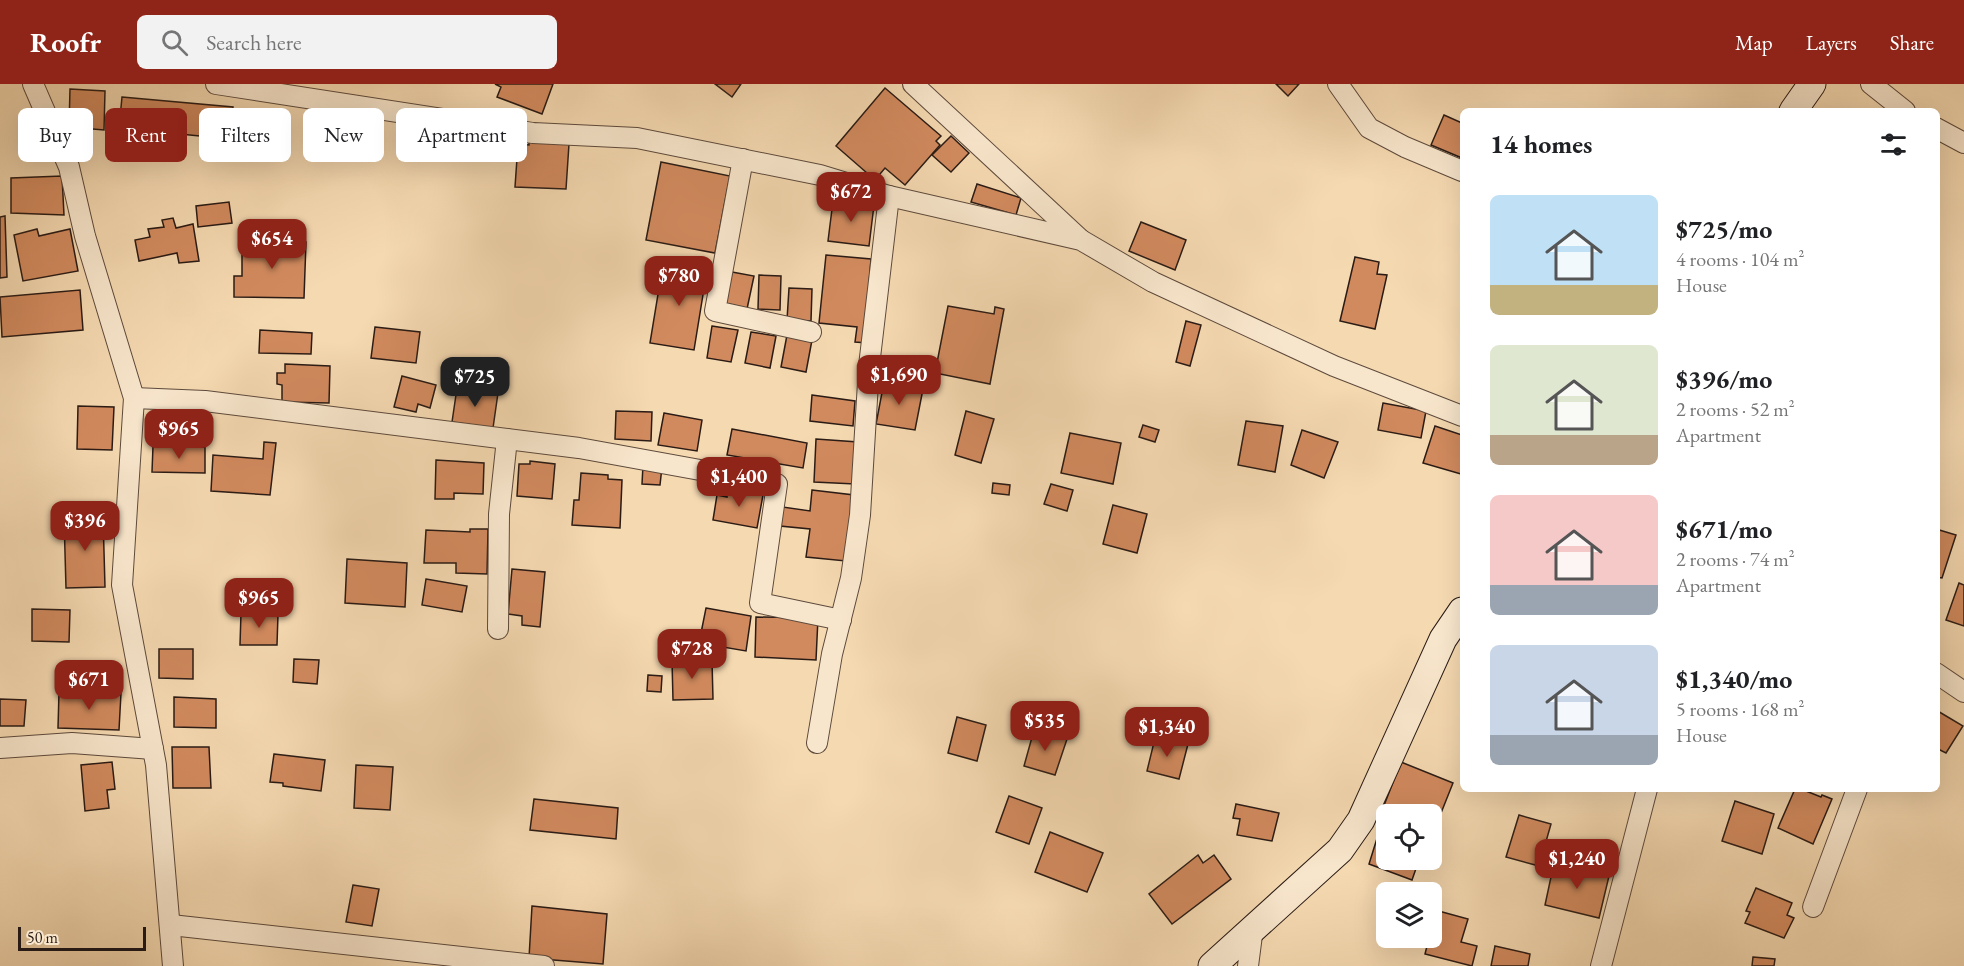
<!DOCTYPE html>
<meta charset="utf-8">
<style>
body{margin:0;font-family:"EB Garamond",serif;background:#f2f2f2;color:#202124;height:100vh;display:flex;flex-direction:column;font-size:22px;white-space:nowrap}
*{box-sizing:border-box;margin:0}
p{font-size:20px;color:#757577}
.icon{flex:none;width:33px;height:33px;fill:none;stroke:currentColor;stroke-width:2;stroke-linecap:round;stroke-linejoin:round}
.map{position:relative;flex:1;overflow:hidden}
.details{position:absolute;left:1460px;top:24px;width:480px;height:684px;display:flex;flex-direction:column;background:#fff;border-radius:9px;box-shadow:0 6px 24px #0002}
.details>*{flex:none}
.banner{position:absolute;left:18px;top:24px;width:570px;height:54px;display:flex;gap:12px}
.tools{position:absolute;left:1376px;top:720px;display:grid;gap:12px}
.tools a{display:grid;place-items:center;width:66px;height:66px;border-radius:9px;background:#fff;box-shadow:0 6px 24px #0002;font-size:30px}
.scale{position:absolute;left:18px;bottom:15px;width:128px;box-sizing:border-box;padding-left:6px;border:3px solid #2a1b15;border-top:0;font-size:16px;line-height:21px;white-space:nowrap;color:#2a1b15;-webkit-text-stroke:4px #f8e6cc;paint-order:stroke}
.price{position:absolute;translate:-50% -51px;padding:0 14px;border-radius:12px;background:#8f2418;color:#fff;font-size:20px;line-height:39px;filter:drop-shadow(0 2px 3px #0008)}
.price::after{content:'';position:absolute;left:50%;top:36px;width:18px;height:14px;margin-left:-9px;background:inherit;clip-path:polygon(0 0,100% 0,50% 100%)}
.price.on{background:#222;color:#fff}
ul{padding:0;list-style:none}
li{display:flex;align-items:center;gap:18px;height:150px;padding:0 30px}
li span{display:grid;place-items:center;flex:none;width:168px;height:120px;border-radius:9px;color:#555}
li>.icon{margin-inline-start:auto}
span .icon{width:72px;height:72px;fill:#fffc;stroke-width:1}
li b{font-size:26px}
h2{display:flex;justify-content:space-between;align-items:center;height:72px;padding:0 30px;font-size:26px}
.pill{padding:0 21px;border-radius:9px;background:#fff;box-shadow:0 6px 24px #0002;font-size:21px;line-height:54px}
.pill.on{background:#8f2418;color:#fff}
header{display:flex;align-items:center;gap:36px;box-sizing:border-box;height:84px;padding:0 30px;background:#8f2418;color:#fff}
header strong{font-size:28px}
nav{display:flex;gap:33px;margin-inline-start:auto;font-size:21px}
.search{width:420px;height:54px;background:#f2f2f2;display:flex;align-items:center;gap:15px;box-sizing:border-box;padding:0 21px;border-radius:9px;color:#757577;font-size:22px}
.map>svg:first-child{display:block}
</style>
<header>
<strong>Roofr</strong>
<div class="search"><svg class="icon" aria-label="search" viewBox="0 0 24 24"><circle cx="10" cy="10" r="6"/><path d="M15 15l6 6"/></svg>Search here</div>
<nav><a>Map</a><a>Layers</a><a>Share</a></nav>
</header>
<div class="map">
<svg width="1964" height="882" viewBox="0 0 1964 882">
<rect width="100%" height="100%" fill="#f5d9b1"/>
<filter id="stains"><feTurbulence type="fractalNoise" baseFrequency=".00333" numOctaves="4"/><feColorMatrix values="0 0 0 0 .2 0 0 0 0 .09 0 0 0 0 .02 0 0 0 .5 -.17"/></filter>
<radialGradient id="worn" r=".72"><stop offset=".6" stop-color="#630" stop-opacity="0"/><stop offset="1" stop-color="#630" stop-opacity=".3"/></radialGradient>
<g fill="#d18a5e" stroke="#2a1b15" stroke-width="1.5">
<polygon points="495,0 553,0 542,30 497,13 501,3"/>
<polygon points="715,0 741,0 732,13"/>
<polygon points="1276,0 1299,0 1288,12"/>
<polygon points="885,4 941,52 936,57 940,61 905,101 885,84 875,96 836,62"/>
<polygon points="70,5 105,7 104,46 69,43"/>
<polygon points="122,13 233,23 230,55 119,44"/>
<polygon points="1444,31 1462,39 1462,74 1431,61"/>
<polygon points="951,52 969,69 951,88 932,71"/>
<polygon points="529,57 569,60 566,105 515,103 518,60 529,61"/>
<polygon points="661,78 730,92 715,169 646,156"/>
<polygon points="62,92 64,131 11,129 11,94"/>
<polygon points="977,100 1021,114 1016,131 971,118"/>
<polygon points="833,117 874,121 869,162 828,157"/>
<polygon points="229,118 232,139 198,143 196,122"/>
<polygon points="5,132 7,193 0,194 0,133"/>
<polygon points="173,134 176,144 193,140 199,177 179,179 177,169 139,177 135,156 150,153 148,145 164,143 162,136"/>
<polygon points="1141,138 1186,156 1175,186 1129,167"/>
<polygon points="37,145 39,152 70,145 78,187 23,197 14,151"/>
<polygon points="242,157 306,158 304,214 234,213 234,192 242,192"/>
<polygon points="826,171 871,175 866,239 867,259 855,258 857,243 819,239"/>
<polygon points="1355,173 1379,178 1377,190 1387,191 1375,245 1340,237"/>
<polygon points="663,180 707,186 694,266 650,259"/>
<polygon points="732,188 754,192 747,225 725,219"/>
<polygon points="759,191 781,192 780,226 758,225"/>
<polygon points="789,204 812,205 811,237 787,236"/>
<polygon points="80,206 83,246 2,253 0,213"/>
<polygon points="948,222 994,230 995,223 1004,225 990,300 935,289"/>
<polygon points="1186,237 1201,241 1190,282 1176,278"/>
<polygon points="712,242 738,246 731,278 707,274"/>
<polygon points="375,243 420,248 416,279 371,274"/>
<polygon points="260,246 312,249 311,270 259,269"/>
<polygon points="751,248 776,252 770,284 745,279"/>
<polygon points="787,251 812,256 806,288 781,283"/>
<polygon points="285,280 330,282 329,319 282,318 282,301 277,300 277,289 285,289"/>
<polygon points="402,292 436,301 430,324 418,320 416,328 394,323"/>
<polygon points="884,298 923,305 915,346 876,340"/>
<polygon points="457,304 498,309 493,344 452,338"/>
<polygon points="812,311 855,317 853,342 810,337"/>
<polygon points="1383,319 1426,327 1421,354 1378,346"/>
<polygon points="78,322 114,323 112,366 77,365"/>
<polygon points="616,327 652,328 651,357 615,355"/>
<polygon points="966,327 994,335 981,379 955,371"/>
<polygon points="664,329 702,336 697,367 658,361"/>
<polygon points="1246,337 1283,342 1275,388 1238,381"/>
<polygon points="1143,341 1159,346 1155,358 1139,353"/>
<polygon points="1435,342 1462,351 1461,390 1423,379"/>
<polygon points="732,345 807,359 803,384 727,371"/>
<polygon points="1302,346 1338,358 1324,394 1291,381"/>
<polygon points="1070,349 1121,359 1113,400 1061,389"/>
<polygon points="816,355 858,358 855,400 814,398"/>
<polygon points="264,358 276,359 270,411 211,407 213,371 263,375"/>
<polygon points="153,362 205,363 205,389 152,388"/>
<polygon points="436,376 484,379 483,410 454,409 454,415 435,415"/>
<polygon points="530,377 555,380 552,415 517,412 519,380 530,380"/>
<polygon points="643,381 662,383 660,401 642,400"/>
<polygon points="581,389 608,391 608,395 622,396 620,444 572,441 574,416 579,416"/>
<polygon points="993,399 1010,401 1009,411 992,409"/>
<polygon points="1051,400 1073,406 1067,427 1044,420"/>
<polygon points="728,405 763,411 757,444 713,436 717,411 727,413"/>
<polygon points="812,406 854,411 846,477 806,473 810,445 780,442 783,423 810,427"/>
<polygon points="1113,421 1147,430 1137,469 1103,460"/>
<polygon points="103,432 105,503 66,504 64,433"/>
<polygon points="470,445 488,445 487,490 456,489 456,479 424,479 426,446 470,448"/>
<polygon points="1936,445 1956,451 1942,494 1936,493"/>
<polygon points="347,475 407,479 405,523 345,519"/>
<polygon points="512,485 545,488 540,543 522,541 522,532 508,530"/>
<polygon points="426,495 467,502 462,528 422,521"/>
<polygon points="1959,499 1964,501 1964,542 1946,536"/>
<polygon points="706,524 751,532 746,567 699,559"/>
<polygon points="32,525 70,526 69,558 32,557"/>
<polygon points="241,529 278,530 277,561 240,561"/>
<polygon points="756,533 818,534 816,576 755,573"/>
<polygon points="159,565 193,565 193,595 159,594"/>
<polygon points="294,575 319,576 317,600 293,598"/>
<polygon points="672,577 712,577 713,615 673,616"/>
<polygon points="648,591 662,592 661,608 647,607"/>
<polygon points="59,608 121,609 119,646 58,644"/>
<polygon points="174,613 216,615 216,644 174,643"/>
<polygon points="0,615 26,616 24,642 0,642"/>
<polygon points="1936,626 1963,642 1946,669 1936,664"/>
<polygon points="957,633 986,641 977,677 948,669"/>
<polygon points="1034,646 1067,655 1055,691 1024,682"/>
<polygon points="1155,654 1188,660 1179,695 1147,687"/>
<polygon points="172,663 209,663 211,704 173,704"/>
<polygon points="274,670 325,676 321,707 283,702 283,699 270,698"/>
<polygon points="112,678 115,705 107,706 109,724 85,727 81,681"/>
<polygon points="1401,678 1453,699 1435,744 1431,743 1431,730 1400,730 1383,724"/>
<polygon points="356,681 393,683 390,726 354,724"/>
<polygon points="1795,705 1801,705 1821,713 1822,711 1832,715 1813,760 1778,744"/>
<polygon points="1009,712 1042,724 1029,760 996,748"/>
<polygon points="534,715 618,724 616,755 530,746"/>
<polygon points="1735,717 1774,730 1762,770 1722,757"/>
<polygon points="1236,720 1279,729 1272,757 1237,751 1240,735 1233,734"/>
<polygon points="1519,731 1551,740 1539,782 1506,773"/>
<polygon points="1050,748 1103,769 1087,808 1035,788"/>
<polygon points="1379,748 1386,750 1386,776 1419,776 1412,796 1369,780"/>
<polygon points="1198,771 1203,779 1214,771 1231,795 1172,840 1149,810"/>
<polygon points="1554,779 1609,792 1599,834 1545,821"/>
<polygon points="353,801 379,805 372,842 346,838"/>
<polygon points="1756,804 1792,819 1787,831 1794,834 1784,854 1745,839 1750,828 1746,827"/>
<polygon points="532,822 607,830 603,880 529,874"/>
<polygon points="1435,826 1468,835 1461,858 1477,862 1472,882 1425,870 1429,854 1431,854"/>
<polygon points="1495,862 1530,870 1528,882 1491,882"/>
<polygon points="1753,873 1775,875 1774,882 1752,882"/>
</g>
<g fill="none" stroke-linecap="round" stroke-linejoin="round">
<defs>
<g id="street">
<polyline points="33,0 69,83 85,152 134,314 122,501 156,681 173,882"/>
<polyline points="216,0 533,49 637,54 820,91 889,112 1081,156 1153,198 1334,282 1462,332"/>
<polyline points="913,0 1080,155"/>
<polyline points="1338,0 1369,44 1405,63 1462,87"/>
<polyline points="1871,0 1905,27"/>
<polyline points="1936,44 1964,59"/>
<polyline points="743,75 715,227 811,248"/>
<polyline points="134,314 205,317 579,364 777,400 760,519 841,536"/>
<polyline points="498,545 499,430 507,355"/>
<polyline points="1936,589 1964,608"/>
<polyline points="817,659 832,570 851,494 860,431 869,282 889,112"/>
<polyline points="0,664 72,659 153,665"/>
<polyline points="1813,823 1857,705"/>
<polyline points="171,841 544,882"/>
<polyline points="1248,882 1253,843"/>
<polyline points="1601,882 1647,705"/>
</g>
<g id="secondary">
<polyline points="1793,27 1812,0"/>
<polyline points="1212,882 1340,766 1361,736 1443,555 1462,527"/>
</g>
</defs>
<use href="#street" stroke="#5d4a3c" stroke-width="22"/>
<use href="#secondary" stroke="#2a1b15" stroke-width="29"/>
<use href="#street" stroke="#f8e6cc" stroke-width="20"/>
<use href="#secondary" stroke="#f8e6cc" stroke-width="27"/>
</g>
<rect width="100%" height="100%" filter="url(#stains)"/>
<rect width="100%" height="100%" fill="url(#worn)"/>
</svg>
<div class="tools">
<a><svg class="icon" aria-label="locate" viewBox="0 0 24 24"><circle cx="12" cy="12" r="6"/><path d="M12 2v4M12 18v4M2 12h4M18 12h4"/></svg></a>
<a><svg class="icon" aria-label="layers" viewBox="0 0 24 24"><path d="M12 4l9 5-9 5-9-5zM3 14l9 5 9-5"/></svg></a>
</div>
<div class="scale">50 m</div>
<b class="price" style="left:851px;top:139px">$672</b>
<b class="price" style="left:272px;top:186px">$654</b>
<b class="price" style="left:679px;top:223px">$780</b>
<b class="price" style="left:899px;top:322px">$1,690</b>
<b class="price on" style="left:475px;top:324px">$725</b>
<b class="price" style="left:179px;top:376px">$965</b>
<b class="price" style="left:739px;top:424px">$1,400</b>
<b class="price" style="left:85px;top:468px">$396</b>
<b class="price" style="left:259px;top:545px">$965</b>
<b class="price" style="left:692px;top:596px">$728</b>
<b class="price" style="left:89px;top:627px">$671</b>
<b class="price" style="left:1045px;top:668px">$535</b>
<b class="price" style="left:1167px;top:674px">$1,340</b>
<b class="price" style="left:1577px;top:806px">$1,240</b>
<div class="banner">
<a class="pill">Buy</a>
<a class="pill on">Rent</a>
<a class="pill">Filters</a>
<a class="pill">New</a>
<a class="pill">Apartment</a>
</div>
<section class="details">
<h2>14 homes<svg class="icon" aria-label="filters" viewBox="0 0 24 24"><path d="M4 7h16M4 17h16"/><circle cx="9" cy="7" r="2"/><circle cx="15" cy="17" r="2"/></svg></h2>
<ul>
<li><span style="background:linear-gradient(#bfe0f5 75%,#c2b280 0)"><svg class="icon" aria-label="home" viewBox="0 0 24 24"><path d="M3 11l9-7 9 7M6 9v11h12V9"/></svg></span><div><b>$725/mo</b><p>4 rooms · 104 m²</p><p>House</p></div></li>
<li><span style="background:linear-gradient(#dfe7d0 75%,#b9a48a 0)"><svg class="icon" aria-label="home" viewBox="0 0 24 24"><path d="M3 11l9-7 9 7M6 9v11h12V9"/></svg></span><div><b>$396/mo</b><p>2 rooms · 52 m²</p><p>Apartment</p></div></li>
<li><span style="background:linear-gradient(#f6c9c9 75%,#9aa5b1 0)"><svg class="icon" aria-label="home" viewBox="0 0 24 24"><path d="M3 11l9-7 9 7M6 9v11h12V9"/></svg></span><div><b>$671/mo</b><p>2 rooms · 74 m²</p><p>Apartment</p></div></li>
<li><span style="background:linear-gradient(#c9d6e8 75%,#9aa5b1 0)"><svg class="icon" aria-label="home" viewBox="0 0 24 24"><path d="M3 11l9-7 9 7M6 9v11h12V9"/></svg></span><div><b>$1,340/mo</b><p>5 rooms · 168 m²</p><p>House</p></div></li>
</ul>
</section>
</div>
